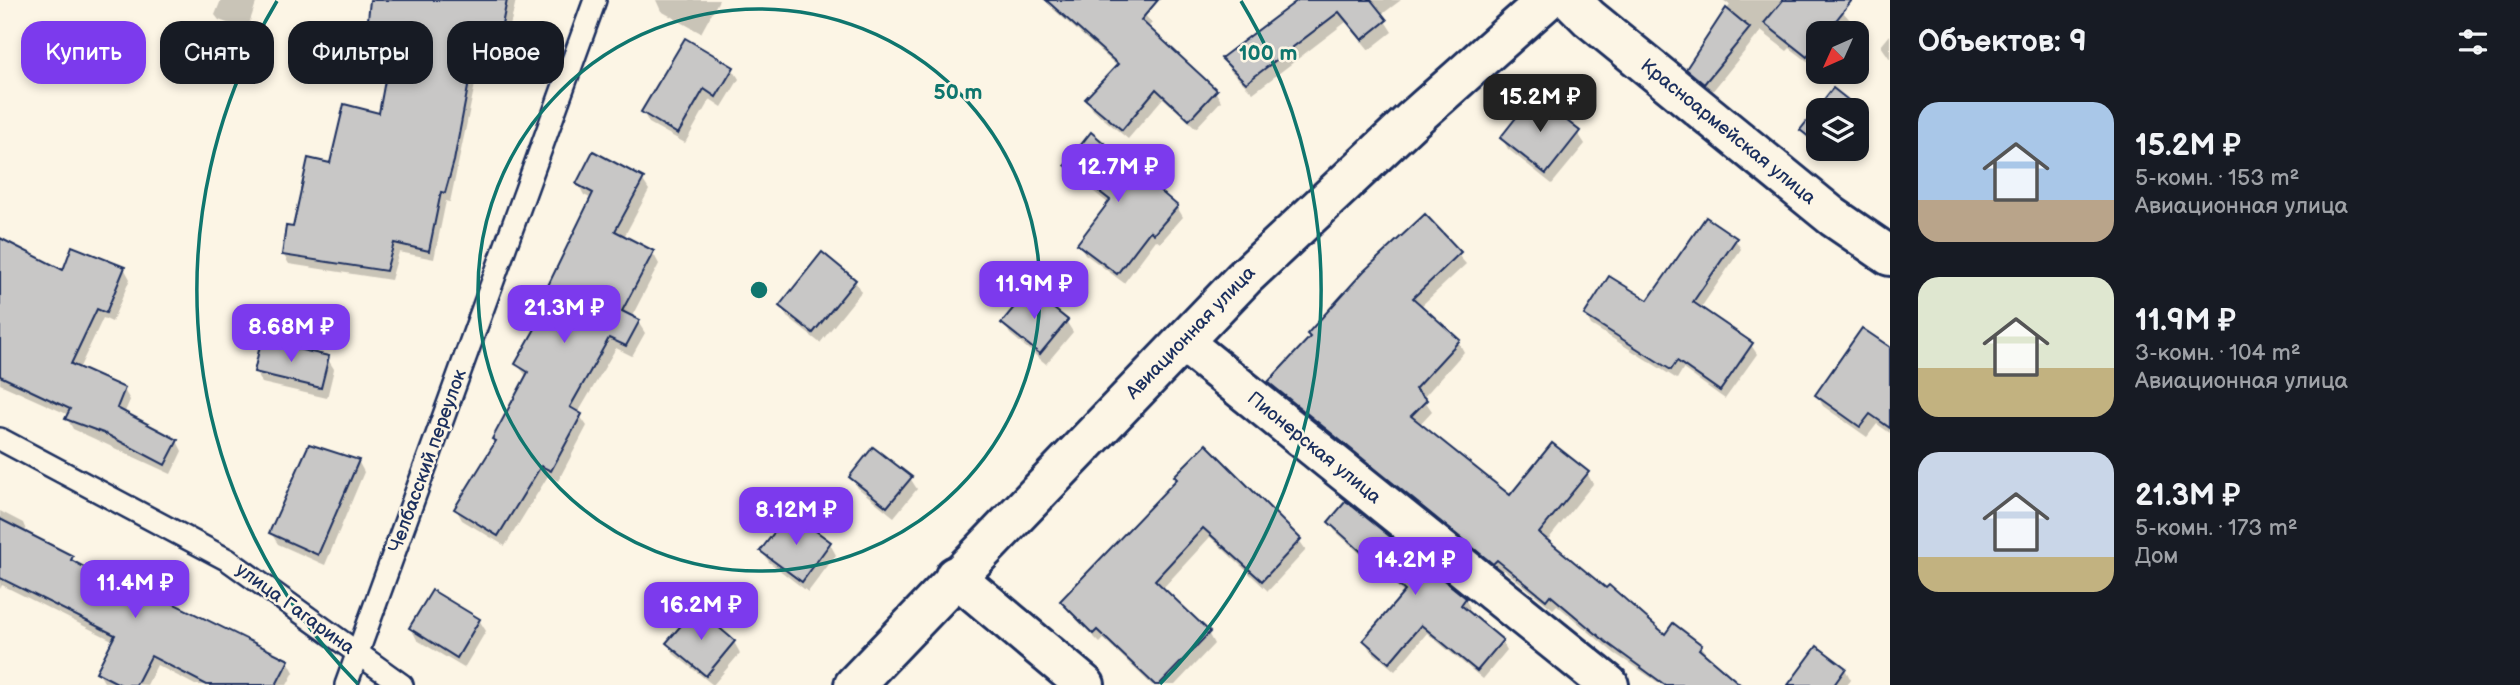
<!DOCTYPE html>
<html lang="ru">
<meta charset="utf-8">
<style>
body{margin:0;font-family:"Balsamiq Sans",sans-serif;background:#20242c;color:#f1f3f6;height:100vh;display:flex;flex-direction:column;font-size:26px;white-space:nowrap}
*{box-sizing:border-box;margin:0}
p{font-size:23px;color:#9ea1a6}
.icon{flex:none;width:38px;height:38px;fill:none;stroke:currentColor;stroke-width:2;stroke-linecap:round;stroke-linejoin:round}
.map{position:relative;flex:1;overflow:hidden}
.drawer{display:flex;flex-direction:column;background:#171b24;width:630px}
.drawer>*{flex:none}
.banner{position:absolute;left:21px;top:21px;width:665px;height:63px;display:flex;gap:14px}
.needle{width:46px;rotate:225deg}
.tools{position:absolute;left:1806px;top:21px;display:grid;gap:14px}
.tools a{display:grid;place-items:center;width:63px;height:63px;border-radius:14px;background:#171b24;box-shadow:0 4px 10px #0003;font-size:35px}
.price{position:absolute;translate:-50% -60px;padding:0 16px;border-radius:14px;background:#7c3aed;color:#fff;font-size:23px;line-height:46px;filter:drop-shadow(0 2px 4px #0008)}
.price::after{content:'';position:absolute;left:50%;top:42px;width:21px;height:16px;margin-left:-10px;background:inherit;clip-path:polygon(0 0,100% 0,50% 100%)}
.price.current{background:#222;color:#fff}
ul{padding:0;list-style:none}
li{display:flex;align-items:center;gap:21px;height:175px;padding:0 28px}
li span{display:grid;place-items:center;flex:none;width:196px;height:140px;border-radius:21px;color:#555}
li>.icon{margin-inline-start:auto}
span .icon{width:84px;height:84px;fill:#fffc;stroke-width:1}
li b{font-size:30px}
h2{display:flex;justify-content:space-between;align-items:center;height:84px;padding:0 28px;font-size:30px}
.tag{padding:0 24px;border-radius:21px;background:#171b24;box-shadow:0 4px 10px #0003;font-size:24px;line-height:63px}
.tag.current{background:#7c3aed;color:#fff}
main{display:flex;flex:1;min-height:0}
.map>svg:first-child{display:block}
</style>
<main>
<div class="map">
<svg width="1890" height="685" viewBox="0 0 1890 685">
<rect width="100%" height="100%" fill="#fcf5e5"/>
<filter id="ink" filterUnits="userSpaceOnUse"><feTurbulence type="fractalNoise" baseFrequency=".0143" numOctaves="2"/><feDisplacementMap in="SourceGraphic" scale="14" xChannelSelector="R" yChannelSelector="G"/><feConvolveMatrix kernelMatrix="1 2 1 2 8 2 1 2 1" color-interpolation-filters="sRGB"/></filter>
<g filter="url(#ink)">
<g fill="#0003">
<polygon points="221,0 257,0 247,30 219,20 215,15"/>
<polygon points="422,0 516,0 498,79 477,75 450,202 446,201 434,259 399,252 391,280 289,264 283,254 332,165 381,115"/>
<polygon points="656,0 719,0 701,33 661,11"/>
<polygon points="1047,0 1131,0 1152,23 1147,28 1215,91 1221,101 1196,128 1163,98 1128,139 1093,110 1087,100 1117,66 1053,9"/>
<polygon points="1300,0 1401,0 1381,15 1392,32 1369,50 1346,22 1253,93 1229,69 1223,59"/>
<polygon points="1723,0 1833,0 1850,20 1840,33 1818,33 1818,60 1814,66 1790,48 1787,51 1761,31 1711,93 1695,80 1688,69 1730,5"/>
<polygon points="1890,35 1890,59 1881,46"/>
<polygon points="732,68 739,79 722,107 710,99 685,143 649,123 643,112"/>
<polygon points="1834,91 1856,108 1862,119 1857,126 1857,110 1818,110 1818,149 1839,149 1831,159 1809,141 1802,130"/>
<polygon points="1578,133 1585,144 1552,184 1508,149 1502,138"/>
<polygon points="1067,165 1177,207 1183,217 1160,243 1156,240 1124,283 1085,254 1079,244 1109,204 1073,175"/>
<polygon points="642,179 649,190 624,237 653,253 659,264 631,318 638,322 645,333 632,356 616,348 578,413 587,426 558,481 548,476 505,546 462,520 456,509 496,444 494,439 527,377 517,364 547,310 542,302 592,199 584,195 578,184"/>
<polygon points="1425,217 1466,264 1420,307 1458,341 1464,352 1423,398 1432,411 1419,425 1510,498 1587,473 1593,484 1547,541 1666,636 1701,646 1707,656 1739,685 1662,685 1614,653 1557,605 1553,609 1503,569 1500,573 1276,393 1270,382"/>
<polygon points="1735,239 1741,249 1700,309 1751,345 1757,354 1725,399 1683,369 1677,379 1591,325 1586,315 1649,303"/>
<polygon points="0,250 64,272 124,268 130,279 112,322 103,318 79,369 124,390 130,400 124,414 177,441 182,451 171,474 73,429 67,418 69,415 0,384"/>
<polygon points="855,281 861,292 820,343 787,317 781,306"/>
<polygon points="1066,321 1073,332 1046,364 1010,334 1004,323"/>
<polygon points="1890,350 1890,433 1877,424 1867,437 1823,406 1817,395"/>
<polygon points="327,358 334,369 327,398 262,383 256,372"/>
<polygon points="358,461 364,472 325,565 278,544 271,533"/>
<polygon points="852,477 910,478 917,489 894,517 858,488"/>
<polygon points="1179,481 1299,540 1306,550 1268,591 1210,537 1162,589 1208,633 1214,644 1175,685 1152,685 1104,639 1100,643 1068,611 1062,601"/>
<polygon points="0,511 23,523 28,535 136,597 288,661 294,672 287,685 195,685 157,665 147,685 104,682 98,672 114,641 2,585 0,589"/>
<polygon points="1330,522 1465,599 1470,608 1467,612 1502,641 1507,650 1483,679 1427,633 1395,671 1370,650 1365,641 1405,594 1335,531"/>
<polygon points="830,544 836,555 808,592 769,562 762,551"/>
<polygon points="479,620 486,631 464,668 417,640 411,628"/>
<polygon points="734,642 740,653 713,685 674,654 668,643"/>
<polygon points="1845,669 1851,680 1847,685 1790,685"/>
</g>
<g fill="#c8c7c6" stroke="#1b2f5e" stroke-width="2">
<polygon points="370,0 507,0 493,70 472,66 454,161 445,193 441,192 429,251 394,243 386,271 282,255 286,226 293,227 308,158 330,163 344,104 379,113 390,53 365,49"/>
<polygon points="1046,0 1158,0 1141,20 1217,90 1189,120 1156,89 1122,130 1085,99 1118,64"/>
<polygon points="1298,0 1371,0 1387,20 1362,40 1339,12 1246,83 1221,58"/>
<polygon points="1783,0 1852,0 1826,33 1818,33 1818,43 1807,57 1764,23"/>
<polygon points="1726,8 1750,28 1704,84 1686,69"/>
<polygon points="685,38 734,67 716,97 704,89 678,134 641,112"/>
<polygon points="1833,88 1857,107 1854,110 1818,110 1818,144 1800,130"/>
<polygon points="1534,95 1580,131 1546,174 1500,138"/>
<polygon points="1091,132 1178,206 1154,234 1150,231 1117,274 1077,244 1110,200 1065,165"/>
<polygon points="593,151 644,178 615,231 654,251 622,311 640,320 626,346 609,338 570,407 582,414 551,471 541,466 498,536 454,509 496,441 492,439 528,372 515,364 548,306 540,302 593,193 576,184"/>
<polygon points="1425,214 1461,252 1413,298 1460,340 1415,389 1427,400 1411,416 1510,495 1552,443 1589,472 1539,533 1606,588 1609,585 1665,634 1673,623 1702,645 1699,649 1741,685 1665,685 1606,642 1550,595 1546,600 1497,560 1493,564 1268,382 1310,337 1307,334 1364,271"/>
<polygon points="1706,217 1737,238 1693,302 1753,343 1720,391 1677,361 1671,370 1584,315 1609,276 1648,300"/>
<polygon points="0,238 63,270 72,246 125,267 106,313 97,309 71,364 125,388 117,408 178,440 165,465 106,434 65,419 70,409 0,376"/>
<polygon points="822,252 856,280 813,333 779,306"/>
<polygon points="1029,289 1068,320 1040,354 1001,323"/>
<polygon points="1862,328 1890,347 1890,428 1870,414 1860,427 1815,395"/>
<polygon points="261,341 329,356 321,388 254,372"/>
<polygon points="309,444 359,460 318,555 269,533"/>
<polygon points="1206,444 1301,539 1262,581 1203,528 1155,580 1210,632 1159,685 1155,685 1097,630 1093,634 1060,601 1177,479 1174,476"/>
<polygon points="873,447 912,477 887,507 849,477"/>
<polygon points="1346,501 1466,598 1461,605 1503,640 1477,671 1421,625 1389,663 1363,640 1405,591 1328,522"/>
<polygon points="790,512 831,542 802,582 760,551"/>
<polygon points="0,519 73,556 71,560 136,595 140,587 289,660 276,685 207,685 151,656 136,685 121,685 96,672 115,635 0,578"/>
<polygon points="432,590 480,619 457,658 409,628"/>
<polygon points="696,608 735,641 706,676 666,643"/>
<polygon points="1817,646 1846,668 1834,685 1788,685"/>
</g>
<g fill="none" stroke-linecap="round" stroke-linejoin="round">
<defs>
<g id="service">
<polyline points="0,439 228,560 402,685"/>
<polyline points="346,685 595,0"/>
</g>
<g id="minor">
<polyline points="1183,342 1609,685"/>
<polyline points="955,576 1085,685"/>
</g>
<polyline id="tertiary" points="1571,0 1589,18 1833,217 1890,256"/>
<polyline id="secondary" points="854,685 1244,278 1411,121 1547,0"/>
</defs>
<use href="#service" stroke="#1b2f5e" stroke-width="26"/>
<use href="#minor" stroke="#1b2f5e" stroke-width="44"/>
<use href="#tertiary" stroke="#1b2f5e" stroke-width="44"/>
<use href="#secondary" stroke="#1b2f5e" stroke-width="44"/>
<use href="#service" stroke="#fcf5e5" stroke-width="21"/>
<use href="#minor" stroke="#fcf5e5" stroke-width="38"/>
<use href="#tertiary" stroke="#fcf5e5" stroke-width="38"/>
<use href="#secondary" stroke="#fcf5e5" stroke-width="38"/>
</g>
</g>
<g fill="none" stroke="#0f766e" stroke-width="3.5">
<circle cx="759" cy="290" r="281"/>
<path d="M358 684A562 562 0 0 1 277 1M1241 1A562 562 0 0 1 1160 684"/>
</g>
<g text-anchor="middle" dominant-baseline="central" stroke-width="5" stroke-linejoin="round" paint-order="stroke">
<g font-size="19" fill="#1b2f5e" stroke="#fcf5e5">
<text transform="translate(1728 132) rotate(39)">Красноармейская улица</text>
<text transform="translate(1191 333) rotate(-46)">Авиационная улица</text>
<text transform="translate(1314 448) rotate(39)">Пионерская улица</text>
<text transform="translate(428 461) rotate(-70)">Челбасский переулок</text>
<text transform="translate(295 609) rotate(36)">улица Гагарина</text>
</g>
</g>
<circle cx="759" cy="290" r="10" fill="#0f766e" stroke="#fcf5e5" stroke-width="3.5"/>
<g font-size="21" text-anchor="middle" font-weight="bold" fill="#0f766e" stroke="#fcf5e5" stroke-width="5" stroke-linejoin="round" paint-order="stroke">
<text x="1268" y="60">100 m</text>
<text x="958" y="99">50 m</text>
</g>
</svg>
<div class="tools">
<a><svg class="needle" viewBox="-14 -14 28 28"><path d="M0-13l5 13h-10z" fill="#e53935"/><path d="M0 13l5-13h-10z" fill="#9ea1a6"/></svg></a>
<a><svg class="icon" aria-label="layers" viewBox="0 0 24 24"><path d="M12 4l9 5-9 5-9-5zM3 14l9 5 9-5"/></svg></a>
</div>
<b class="price current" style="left:1540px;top:134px">15.2M ₽</b>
<b class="price" style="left:1118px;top:204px">12.7M ₽</b>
<b class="price" style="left:1034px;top:321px">11.9M ₽</b>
<b class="price" style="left:564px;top:345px">21.3M ₽</b>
<b class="price" style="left:291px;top:364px">8.68M ₽</b>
<b class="price" style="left:796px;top:547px">8.12M ₽</b>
<b class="price" style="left:1415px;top:597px">14.2M ₽</b>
<b class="price" style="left:135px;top:620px">11.4M ₽</b>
<b class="price" style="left:701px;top:642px">16.2M ₽</b>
<div class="banner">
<a class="tag current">Купить</a>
<a class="tag">Снять</a>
<a class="tag">Фильтры</a>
<a class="tag">Новое</a>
</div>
</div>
<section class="drawer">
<h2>Объектов: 9<svg class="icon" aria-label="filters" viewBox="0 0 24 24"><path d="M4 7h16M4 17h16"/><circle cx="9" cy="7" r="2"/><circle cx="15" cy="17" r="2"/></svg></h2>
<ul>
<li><span style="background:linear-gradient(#a9c7e8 70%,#b9a48a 0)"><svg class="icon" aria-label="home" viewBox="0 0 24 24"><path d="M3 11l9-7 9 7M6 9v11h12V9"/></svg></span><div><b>15.2M ₽</b><p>5-комн. · 153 m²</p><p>Авиационная улица</p></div></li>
<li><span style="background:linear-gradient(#dfe7d0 65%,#c2b280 0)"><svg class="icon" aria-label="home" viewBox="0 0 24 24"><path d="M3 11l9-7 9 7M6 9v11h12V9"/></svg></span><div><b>11.9M ₽</b><p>3-комн. · 104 m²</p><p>Авиационная улица</p></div></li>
<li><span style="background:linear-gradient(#c9d6e8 75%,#c2b280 0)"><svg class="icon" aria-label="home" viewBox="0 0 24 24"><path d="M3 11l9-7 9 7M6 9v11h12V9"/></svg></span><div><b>21.3M ₽</b><p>5-комн. · 173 m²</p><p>Дом</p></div></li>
</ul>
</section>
</main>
